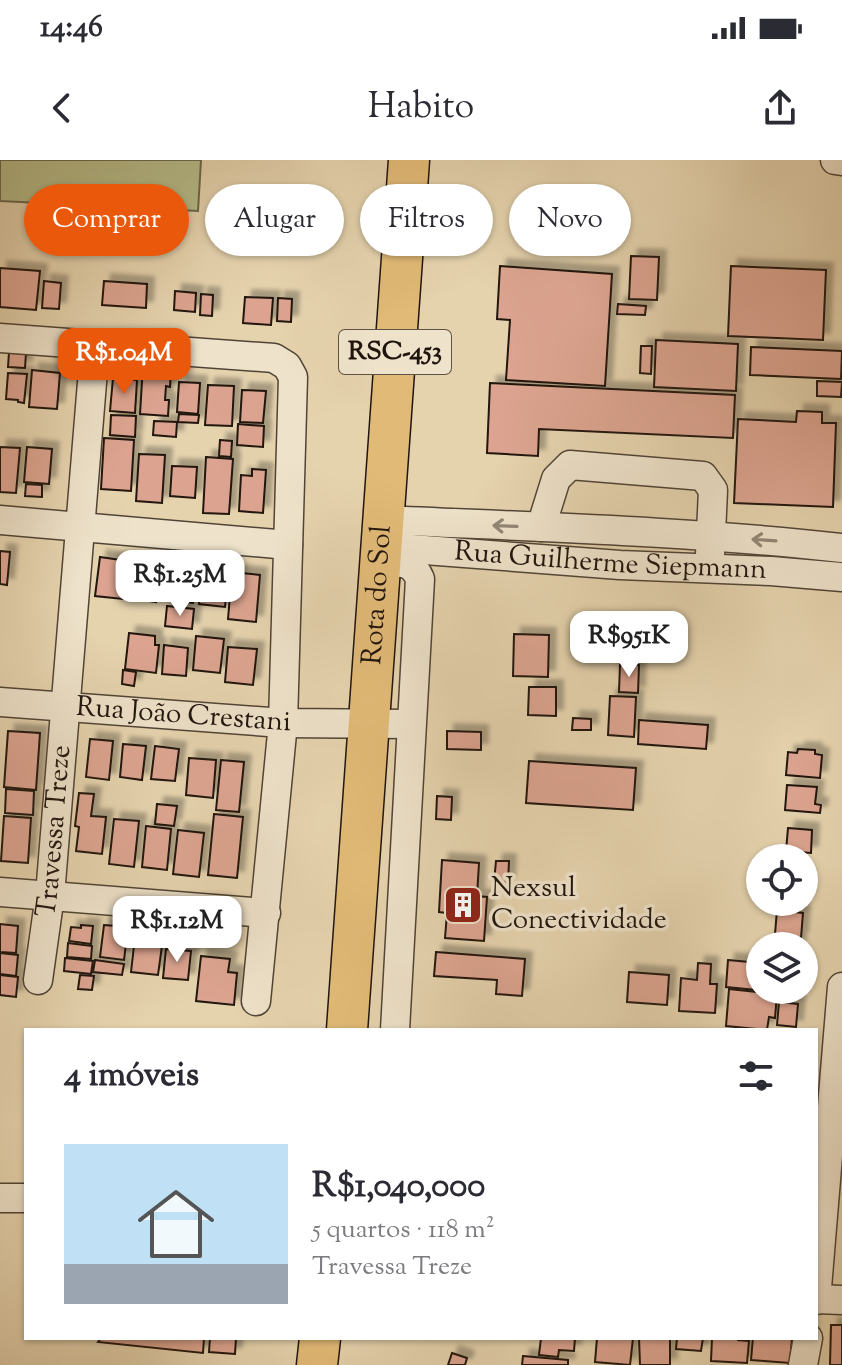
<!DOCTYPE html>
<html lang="pt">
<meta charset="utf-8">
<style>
body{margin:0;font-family:"Sorts Mill Goudy",serif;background:#f7f7f7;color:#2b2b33;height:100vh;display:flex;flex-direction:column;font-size:30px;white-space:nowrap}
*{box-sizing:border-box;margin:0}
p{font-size:26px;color:#7c7c81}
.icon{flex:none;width:44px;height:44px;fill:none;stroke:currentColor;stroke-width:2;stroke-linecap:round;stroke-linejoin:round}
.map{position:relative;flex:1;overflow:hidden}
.drawer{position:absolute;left:24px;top:868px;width:794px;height:312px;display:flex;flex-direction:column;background:#fff;border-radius:0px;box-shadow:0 2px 6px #0004}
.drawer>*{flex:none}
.guide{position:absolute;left:24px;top:24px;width:794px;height:72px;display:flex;gap:16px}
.tools{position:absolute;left:746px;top:684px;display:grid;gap:16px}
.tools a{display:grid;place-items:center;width:72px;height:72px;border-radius:50%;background:#fff;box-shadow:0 2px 6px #0004;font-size:40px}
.price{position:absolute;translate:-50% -68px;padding:0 18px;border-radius:16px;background:#fff;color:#222;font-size:26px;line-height:52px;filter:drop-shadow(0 2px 4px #0008)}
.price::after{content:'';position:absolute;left:50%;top:48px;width:24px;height:18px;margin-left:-12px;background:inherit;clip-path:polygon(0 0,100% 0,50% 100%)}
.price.current{background:#ea580c;color:#fff}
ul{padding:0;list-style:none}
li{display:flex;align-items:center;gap:24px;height:200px;padding:0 40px}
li+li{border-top:2px solid #e1e1e2}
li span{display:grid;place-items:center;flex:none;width:224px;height:160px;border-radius:0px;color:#555}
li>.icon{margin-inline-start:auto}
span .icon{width:96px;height:96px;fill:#fffc;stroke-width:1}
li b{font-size:34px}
h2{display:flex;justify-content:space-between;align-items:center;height:96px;padding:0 40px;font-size:34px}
.pill{padding:0 28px;border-radius:36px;background:#fff;box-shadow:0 2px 6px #0004;font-size:28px;line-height:72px}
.pill.current{background:#ea580c;color:#fff}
.status{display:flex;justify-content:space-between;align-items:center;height:56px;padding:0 40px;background:#fff;direction:ltr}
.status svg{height:22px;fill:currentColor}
header{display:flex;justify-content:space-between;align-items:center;height:104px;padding:0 40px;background:#fff;font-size:36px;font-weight:600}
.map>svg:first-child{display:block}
</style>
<div class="status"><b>14:46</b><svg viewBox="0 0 49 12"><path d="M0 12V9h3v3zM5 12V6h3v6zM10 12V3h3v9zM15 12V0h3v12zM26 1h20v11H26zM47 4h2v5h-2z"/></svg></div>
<header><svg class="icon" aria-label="back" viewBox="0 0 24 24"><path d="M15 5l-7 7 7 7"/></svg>Habito<svg class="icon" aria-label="share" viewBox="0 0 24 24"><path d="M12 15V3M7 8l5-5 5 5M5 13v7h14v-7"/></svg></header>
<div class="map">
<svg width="842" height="1205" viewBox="0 0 842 1205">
<defs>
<filter id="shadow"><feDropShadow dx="7" dy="-7" stdDeviation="2" flood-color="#0004"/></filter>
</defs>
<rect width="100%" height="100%" fill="#e5d3ae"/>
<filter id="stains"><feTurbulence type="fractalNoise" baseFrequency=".0025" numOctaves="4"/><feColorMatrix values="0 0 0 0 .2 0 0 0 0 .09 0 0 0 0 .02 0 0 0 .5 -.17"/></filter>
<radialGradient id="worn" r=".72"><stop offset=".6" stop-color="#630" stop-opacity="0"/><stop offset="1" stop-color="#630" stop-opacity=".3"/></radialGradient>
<polygon fill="#b6bc8a" stroke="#6b684c" stroke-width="2" points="0,0 201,0 198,51 0,41"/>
<g fill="#dca490" stroke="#20150e" stroke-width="2" filter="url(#shadow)">
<polygon points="33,44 69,47 67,66 31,63"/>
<polygon points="631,96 659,97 657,140 629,139"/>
<polygon points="500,106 612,114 605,226 506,220 510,160 497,159"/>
<polygon points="731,106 826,110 823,180 728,176"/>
<polygon points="0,108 40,111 36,150 0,147"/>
<polygon points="44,121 61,123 59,149 42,148"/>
<polygon points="104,121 147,124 146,148 102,145"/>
<polygon points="175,131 196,133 195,152 174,150"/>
<polygon points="201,134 213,135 212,156 200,155"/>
<polygon points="245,137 273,138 271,165 243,163"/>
<polygon points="278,138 292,139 291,162 277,161"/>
<polygon points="618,144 646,146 645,155 617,154"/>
<polygon points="656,180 738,184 736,231 654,227"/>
<polygon points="641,186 652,186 651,214 640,213"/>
<polygon points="751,187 842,191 841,219 750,215"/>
<polygon points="9,192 26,193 25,208 8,207"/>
<polygon points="143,205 171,207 170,227 166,226 165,240 169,240 168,256 140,254"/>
<polygon points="32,210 60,213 57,249 29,247"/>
<polygon points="8,213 27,214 24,243 18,242 18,240 6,239"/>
<polygon points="113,218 137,220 135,253 110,251"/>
<polygon points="817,221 842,222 841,237 817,236"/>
<polygon points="179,222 200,223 198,254 177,252"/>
<polygon points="490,223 735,235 733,278 539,269 538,296 487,293"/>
<polygon points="208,225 234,226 232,266 205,265"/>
<polygon points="242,230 266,231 263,263 240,262"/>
<polygon points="797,251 822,252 822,263 836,263 833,347 734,343 738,259 796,262"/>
<polygon points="179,254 199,255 198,263 178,262"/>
<polygon points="111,255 136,256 135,277 110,275"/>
<polygon points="154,261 177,262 176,277 153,275"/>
<polygon points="238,264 264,266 263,287 237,285"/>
<polygon points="104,278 134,280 131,331 101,329"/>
<polygon points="220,280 232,281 231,297 219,296"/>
<polygon points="0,287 20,288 16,333 0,332"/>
<polygon points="27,287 52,289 49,324 24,322"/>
<polygon points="139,294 165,295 162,343 136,341"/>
<polygon points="206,297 233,299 229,354 203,353"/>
<polygon points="172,306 197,307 195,338 170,336"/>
<polygon points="252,309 266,310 263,353 239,351 241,315 252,316"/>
<polygon points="26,324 42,325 42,337 25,336"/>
<polygon points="0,391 10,392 7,425 0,424"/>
<polygon points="100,397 128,401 123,439 95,436"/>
<polygon points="133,403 160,406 156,442 129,438"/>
<polygon points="202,405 229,408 225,447 199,444"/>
<polygon points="169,411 196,413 193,443 166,440"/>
<polygon points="232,412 260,415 256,462 228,459"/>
<polygon points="167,446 194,449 192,469 165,466"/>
<polygon points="129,473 155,476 155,485 159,485 156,513 125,509"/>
<polygon points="514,474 549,475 548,517 513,516"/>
<polygon points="196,476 224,479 220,513 193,510"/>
<polygon points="164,485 188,488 186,516 162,514"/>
<polygon points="228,487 257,489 253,525 225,522"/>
<polygon points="620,505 639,505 638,533 619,532"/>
<polygon points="123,510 136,512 134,526 122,524"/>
<polygon points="529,527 556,527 556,556 528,555"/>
<polygon points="610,536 636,537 634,577 608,575"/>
<polygon points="573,558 591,559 591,570 572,570"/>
<polygon points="639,560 708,565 706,589 638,584"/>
<polygon points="8,571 40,573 36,630 4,627"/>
<polygon points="447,571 481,572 481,590 447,589"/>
<polygon points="90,579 113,581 109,620 86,617"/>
<polygon points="123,584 146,586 142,620 120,617"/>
<polygon points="155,586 179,589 175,621 151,619"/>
<polygon points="798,589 815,590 815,594 822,595 820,618 786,615 788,592 797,593"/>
<polygon points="189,598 216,600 213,638 186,635"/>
<polygon points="221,600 244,602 239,652 216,650"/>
<polygon points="529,601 636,608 633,650 526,643"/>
<polygon points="787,625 817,627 815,644 821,645 820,653 785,650"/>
<polygon points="6,629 34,631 33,655 5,653"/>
<polygon points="79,633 94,634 91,656 106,657 102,694 76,691 79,667 75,666"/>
<polygon points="437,636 452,637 451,660 436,659"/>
<polygon points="157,644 177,646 174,666 155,664"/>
<polygon points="214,654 243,657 237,718 208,715"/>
<polygon points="4,656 31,658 28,703 1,701"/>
<polygon points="114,659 139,661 134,707 109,704"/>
<polygon points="146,666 171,669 167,710 142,707"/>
<polygon points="788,668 812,670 811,693 786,691"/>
<polygon points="178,670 204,673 199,717 173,714"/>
<polygon points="442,700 479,703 477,736 487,737 484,781 445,778 447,753 439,752"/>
<polygon points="496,701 509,701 508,723 494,722"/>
<polygon points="777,750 803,753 801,778 799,778 799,786 774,786"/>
<polygon points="0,764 18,766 16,793 0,792"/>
<polygon points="81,765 93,766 91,784 69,781 71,767 81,768"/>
<polygon points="104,765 128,767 124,800 100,797"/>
<polygon points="136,768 164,771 158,815 131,812"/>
<polygon points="68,783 92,786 91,799 67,797"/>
<polygon points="166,789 191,791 188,820 163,818"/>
<polygon points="436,792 525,799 522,836 496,834 497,820 434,816"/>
<polygon points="0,793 18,795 16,816 0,814"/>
<polygon points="201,796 230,799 228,812 237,813 234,845 196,841"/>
<polygon points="65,798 93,801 91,814 64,811"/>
<polygon points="95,800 124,804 122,815 93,812"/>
<polygon points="728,800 760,803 760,830 778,830 778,832 726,827"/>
<polygon points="698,803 711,804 710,824 717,824 715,853 679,851 681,818 697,820"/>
<polygon points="629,812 669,815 667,845 627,842"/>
<polygon points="0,815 18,817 16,837 0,835"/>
<polygon points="80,815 94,816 92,830 78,829"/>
<polygon points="729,829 777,834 775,858 769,857 767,870 726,866"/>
<polygon points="779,842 798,844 796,867 777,865"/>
<polygon points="831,1165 842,1165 842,1205 830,1205"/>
<polygon points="101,1178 204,1178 203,1193 98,1182"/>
<polygon points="210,1178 236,1178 235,1194 209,1192"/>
<polygon points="541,1178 575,1178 574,1191 559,1190 558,1197 539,1195"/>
<polygon points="597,1178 633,1178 630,1205 595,1202"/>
<polygon points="639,1178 670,1178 670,1205 640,1205"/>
<polygon points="677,1178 703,1178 701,1191 676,1189"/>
<polygon points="712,1178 738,1178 738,1180 749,1181 747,1203 711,1201"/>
<polygon points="753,1178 792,1178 790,1203 751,1200"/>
<polygon points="452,1193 467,1198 465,1205 448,1205"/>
<polygon points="523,1196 568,1200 568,1205 522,1205"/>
</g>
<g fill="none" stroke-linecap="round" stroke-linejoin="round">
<defs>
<g id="minor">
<polyline points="835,0 842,1"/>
<polyline points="0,178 274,198 287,206 293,217 283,563 256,841"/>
<polyline points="0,360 288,385"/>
<path d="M384 360C536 367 690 371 842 388"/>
<polyline points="541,367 556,319 570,305 703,316 713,330 710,395"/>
<path id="s1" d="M385 387 620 405 771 411 842 417"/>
<path d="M379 403C398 403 411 398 420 419L395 870"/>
<path id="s2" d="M0 542 283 563 411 564"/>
<polyline points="0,732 266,753"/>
<path id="s3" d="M38 820 50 735 95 186"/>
<polyline points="0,1038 26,1038"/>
<polyline points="816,1139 842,1140"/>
<polyline points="816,1140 842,827"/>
<polyline points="803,1205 808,1178"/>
</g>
<g id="highway">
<path id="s4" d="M347 870 409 0"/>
<polyline points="317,1205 320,1178"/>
</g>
</defs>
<use href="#minor" stroke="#514436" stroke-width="31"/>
<use href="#highway" stroke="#20150e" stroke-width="43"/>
<use href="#minor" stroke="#eee2ca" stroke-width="28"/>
<use href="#highway" stroke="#e2ba77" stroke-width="40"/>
</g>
<defs><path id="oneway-shaft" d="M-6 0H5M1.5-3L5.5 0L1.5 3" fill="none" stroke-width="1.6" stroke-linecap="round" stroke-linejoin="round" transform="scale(2)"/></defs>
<g stroke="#918675">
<use href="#oneway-shaft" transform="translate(505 366) rotate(-178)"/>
<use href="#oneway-shaft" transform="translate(764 380) rotate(-176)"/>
</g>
<defs>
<symbol id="building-square" viewBox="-11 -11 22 22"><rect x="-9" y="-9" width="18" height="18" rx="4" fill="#8f2418" stroke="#eee2ca"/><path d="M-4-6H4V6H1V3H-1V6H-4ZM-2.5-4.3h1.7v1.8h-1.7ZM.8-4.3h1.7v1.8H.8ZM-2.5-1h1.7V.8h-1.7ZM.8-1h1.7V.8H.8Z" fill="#fff"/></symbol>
</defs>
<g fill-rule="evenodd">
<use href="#building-square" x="441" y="723" width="44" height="44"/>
</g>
<g text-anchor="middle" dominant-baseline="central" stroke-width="7" stroke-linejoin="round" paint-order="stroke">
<rect fill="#eee2ca" stroke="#5e5246" stroke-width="2" x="339" y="170" width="112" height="44" rx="6"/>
<g font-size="26" font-weight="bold" fill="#20150e">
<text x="395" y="192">RSC-453</text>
</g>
<g font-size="28" fill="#20150e" stroke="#eee2ca">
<text stroke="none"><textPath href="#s1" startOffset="226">Rua Guilherme Siepmann</textPath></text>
<text stroke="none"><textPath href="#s4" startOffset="436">Rota do Sol</textPath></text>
<text stroke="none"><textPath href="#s2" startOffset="184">Rua João Crestani</textPath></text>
<text stroke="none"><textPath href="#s3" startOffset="150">Travessa Treze</textPath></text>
</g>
<g font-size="28" fill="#20150e" stroke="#eee2ca" text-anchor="start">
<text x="491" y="729">Nexsul<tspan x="491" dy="32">Conectividade</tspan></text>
</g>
</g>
<rect width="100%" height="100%" filter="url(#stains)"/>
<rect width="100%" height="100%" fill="url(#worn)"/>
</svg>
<div class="tools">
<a><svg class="icon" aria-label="locate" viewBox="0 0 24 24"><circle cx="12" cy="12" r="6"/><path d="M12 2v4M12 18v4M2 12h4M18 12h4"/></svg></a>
<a><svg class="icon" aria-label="layers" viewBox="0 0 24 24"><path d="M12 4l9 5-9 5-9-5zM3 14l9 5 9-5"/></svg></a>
</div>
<b class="price current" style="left:124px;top:236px">R$1.04M</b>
<b class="price" style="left:180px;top:458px">R$1.25M</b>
<b class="price" style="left:629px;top:519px">R$951K</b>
<b class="price" style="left:177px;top:804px">R$1.12M</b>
<div class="guide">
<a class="pill current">Comprar</a>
<a class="pill">Alugar</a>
<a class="pill">Filtros</a>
<a class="pill">Novo</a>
</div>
<section class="drawer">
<h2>4 imóveis<svg class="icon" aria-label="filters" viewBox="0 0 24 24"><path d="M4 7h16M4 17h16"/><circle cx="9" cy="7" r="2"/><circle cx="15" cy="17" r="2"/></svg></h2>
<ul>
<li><span style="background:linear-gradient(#bfe0f5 75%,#9aa5b1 0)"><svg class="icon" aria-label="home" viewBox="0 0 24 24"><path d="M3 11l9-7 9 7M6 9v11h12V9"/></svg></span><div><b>R$1,040,000</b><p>5 quartos · 118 m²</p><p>Travessa Treze</p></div></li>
</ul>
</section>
</div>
